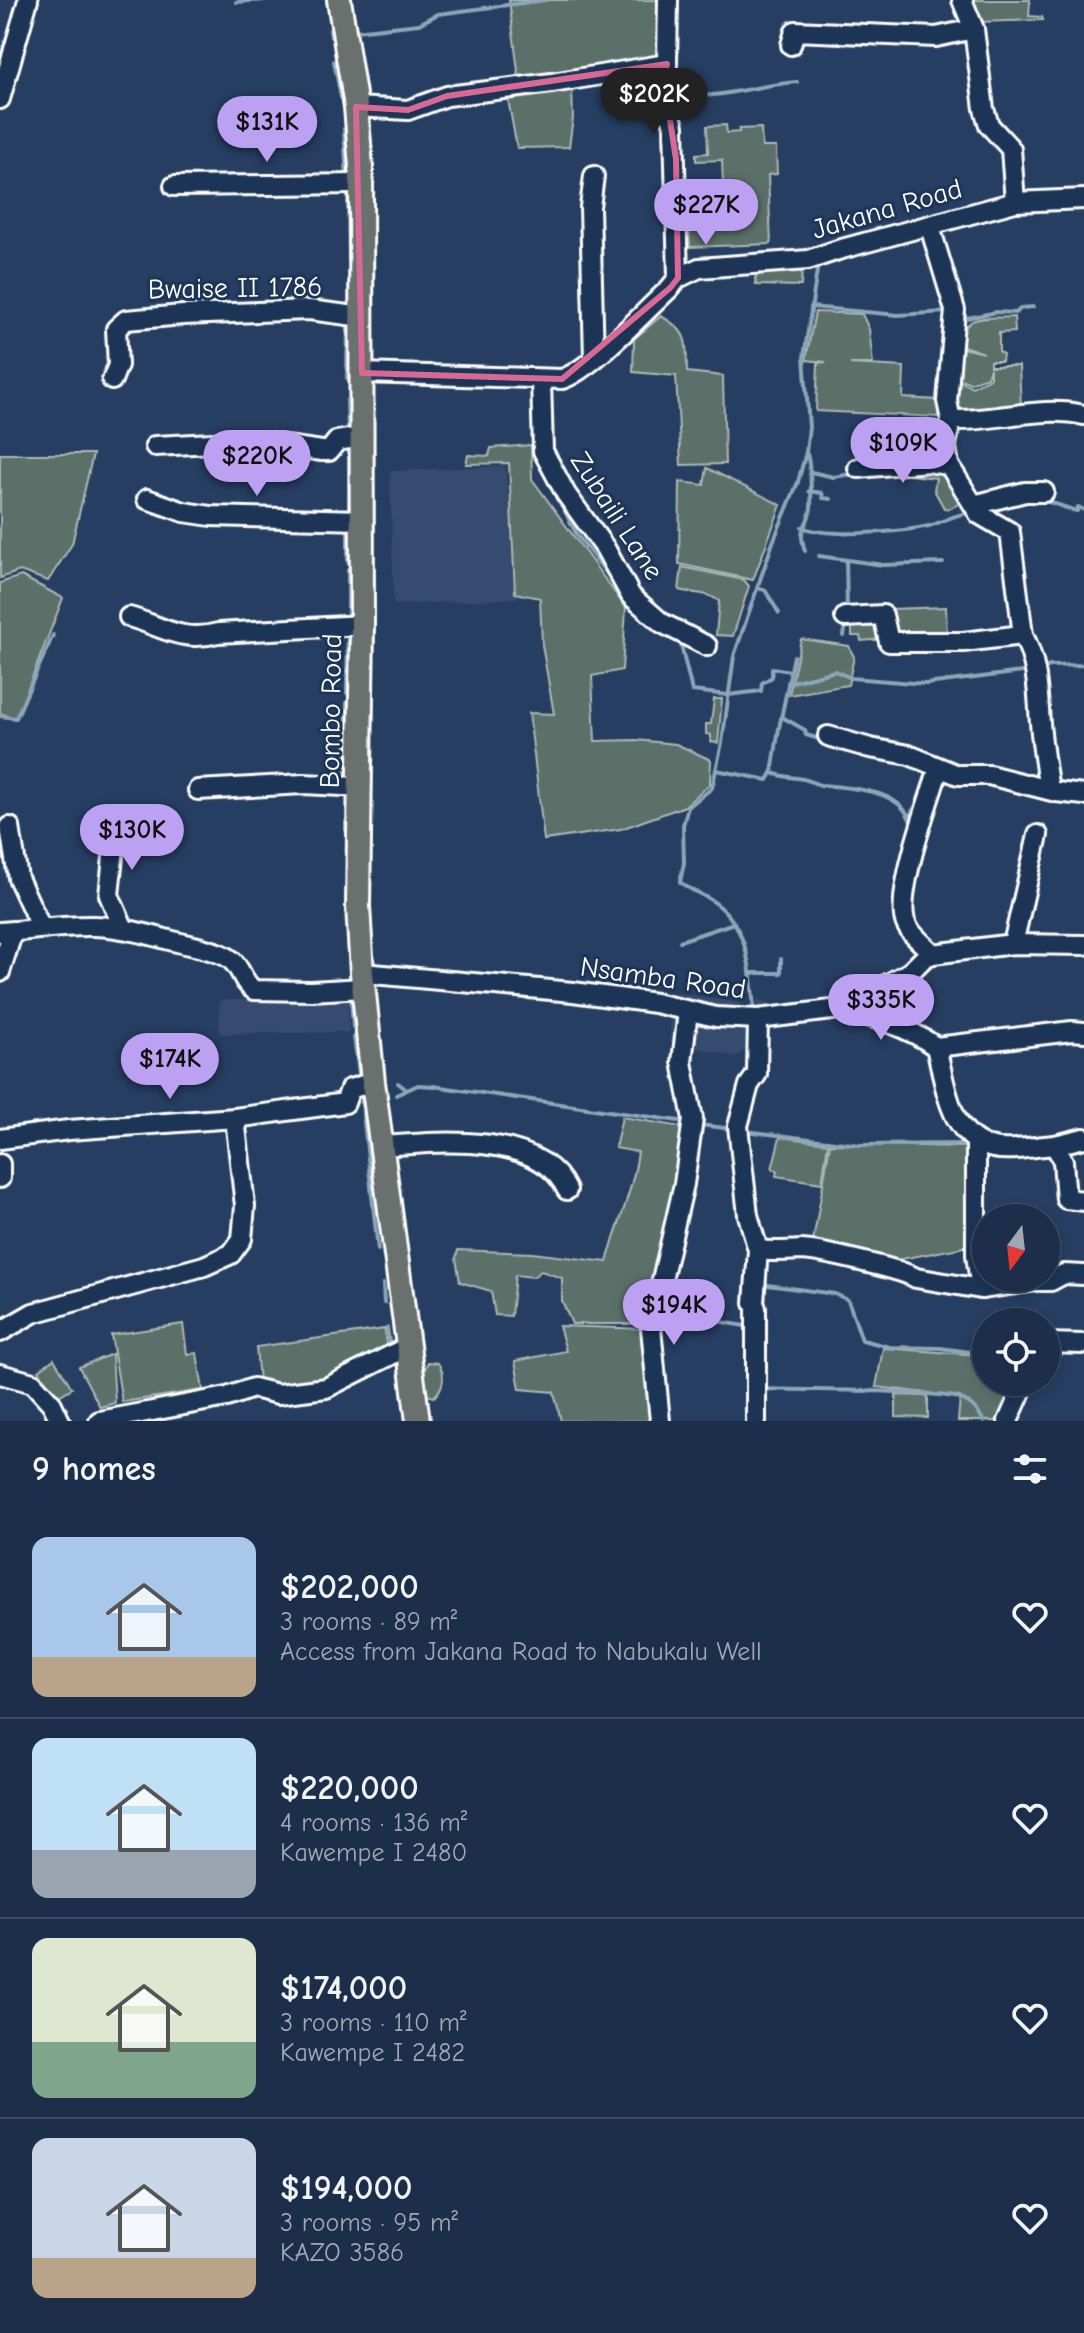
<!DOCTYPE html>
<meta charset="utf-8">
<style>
body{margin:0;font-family:"Comic Neue",sans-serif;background:#253650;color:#f1f3f6;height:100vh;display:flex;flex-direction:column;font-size:30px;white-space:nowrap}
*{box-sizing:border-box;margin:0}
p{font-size:26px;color:#a0a8b4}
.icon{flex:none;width:44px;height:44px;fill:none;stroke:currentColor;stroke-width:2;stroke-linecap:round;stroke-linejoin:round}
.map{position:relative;height:1421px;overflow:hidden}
.panel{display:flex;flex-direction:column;background:#1c2e49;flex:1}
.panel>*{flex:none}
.needle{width:52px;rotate:195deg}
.controls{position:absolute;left:972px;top:1204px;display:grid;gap:16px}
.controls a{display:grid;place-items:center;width:88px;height:88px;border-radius:50%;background:#1c2e49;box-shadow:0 4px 12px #0003,0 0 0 2px #3a4a61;font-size:40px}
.price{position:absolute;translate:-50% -68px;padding:0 18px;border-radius:28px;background:#bca0f2;color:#111;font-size:26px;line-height:52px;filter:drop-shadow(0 2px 4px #0008)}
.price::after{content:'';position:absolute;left:50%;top:48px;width:24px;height:18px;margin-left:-12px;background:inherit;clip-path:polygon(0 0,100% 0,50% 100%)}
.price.selected{background:#222;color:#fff}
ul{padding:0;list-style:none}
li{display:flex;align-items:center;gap:24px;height:200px;padding:0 32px}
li+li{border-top:2px solid #3a4a61}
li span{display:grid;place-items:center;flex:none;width:224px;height:160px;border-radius:16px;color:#555}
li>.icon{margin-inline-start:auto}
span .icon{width:96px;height:96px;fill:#fffc;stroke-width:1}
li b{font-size:34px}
h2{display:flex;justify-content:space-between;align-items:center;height:96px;padding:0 32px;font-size:34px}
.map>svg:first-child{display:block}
</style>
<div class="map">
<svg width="1084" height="1421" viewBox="0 0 1084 1421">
<rect width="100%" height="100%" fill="#263e61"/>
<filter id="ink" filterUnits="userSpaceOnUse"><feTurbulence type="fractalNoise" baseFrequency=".0125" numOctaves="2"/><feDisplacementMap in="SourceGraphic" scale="16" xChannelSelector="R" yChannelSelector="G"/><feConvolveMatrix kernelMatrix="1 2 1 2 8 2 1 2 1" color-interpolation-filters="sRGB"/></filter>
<g filter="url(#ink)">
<g fill="#354c6f">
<polygon points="505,466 518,598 394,605 390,471"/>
<polygon points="677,993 737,1002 747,1010 757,1006 757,1000 783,1006 786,1013 762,1024 762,1035 736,1057 693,1047 691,1066 677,1063 670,1036 671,1015"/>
<polygon points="348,998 349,1032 220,1034 219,1000"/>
</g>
<g fill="#5c706b" stroke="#aeb8b5" stroke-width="2">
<polygon points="509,0 662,0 660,57 556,75 519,79"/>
<polygon points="967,0 1030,0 1029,16 1042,17 1043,20 976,22"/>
<polygon points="572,86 573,118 569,147 517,148 507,94"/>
<polygon points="726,125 727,133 739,132 739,129 761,128 762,147 776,147 777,174 768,175 771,244 690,247 688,204 707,203 707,188 723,187 722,160 696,161 696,154 708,153 707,126"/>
<polygon points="802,270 801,286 756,285 755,278 761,273"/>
<polygon points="815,312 862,314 869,329 873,364 850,364 904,367 903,398 939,400 938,417 816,411 818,363 826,362 806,360"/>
<path d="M661 316C690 332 686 342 687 372L723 376 725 464 681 465 676 376 633 372 634 339Z"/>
<path d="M1014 317 1015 332 999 333V352L1003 354 1002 361H990V366H1019L1021 408 961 416 954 378 972 387 990 378V368L987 377 970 383 952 375 958 347 984 353 960 345C964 311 985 319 1014 317Z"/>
<polygon points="531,445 532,479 626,608 622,670 592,676 595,741 636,740 676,744 711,760 710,784 685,806 621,829 544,840 529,713 554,714 542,645 540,598 515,593 509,463 466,464 468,455 489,456 491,448"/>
<polygon points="0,454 93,454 72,544 48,581 20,571 0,578"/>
<polygon points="707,468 781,505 753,580 679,564 680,482 704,485"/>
<polygon points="912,468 949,468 964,501 949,509 944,508 934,490 936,478 909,475"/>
<path d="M682 567 744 580 749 586 733 636 716 635 719 601C708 592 693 594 679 590Z"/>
<polygon points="21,576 63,598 16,719 0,713 0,583"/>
<polygon points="946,607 947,637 892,639 891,609"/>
<polygon points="852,619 882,619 884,639 861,641 860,636 852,636"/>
<polygon points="801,639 849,646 854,657 848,685 789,695"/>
<polygon points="714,699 722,699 718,743 711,742 711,735 706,734 706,724 711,724"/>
<path d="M622 1117 688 1128 645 1324H572L562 1301V1278L541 1271 533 1277 515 1275 511 1316 495 1315 491 1291 460 1282 456 1258 458 1250 532 1253 607 1262C617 1225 633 1190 638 1152L615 1148Z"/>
<polygon points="780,1137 828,1143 822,1183 776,1176 777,1170 772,1169"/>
<polygon points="830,1144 969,1147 970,1246 881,1263 812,1247"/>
<polygon points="183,1324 187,1354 197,1353 203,1390 122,1402 111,1335"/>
<polygon points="559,1326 647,1329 656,1421 561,1421 554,1392 520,1389 515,1361 566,1351"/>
<path d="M385 1329 386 1347C357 1379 301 1392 259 1382L256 1347Z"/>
<polygon points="883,1348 980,1355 986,1359 986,1382 1018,1382 1010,1410 998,1421 958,1421 960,1397 876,1387"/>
<polygon points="112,1354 115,1403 100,1407 79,1367"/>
<polygon points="54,1359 72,1388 54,1399 39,1370"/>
<path d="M428 1362 438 1363C446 1375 444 1387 434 1397L427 1395 424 1371Z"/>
<polygon points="896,1395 928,1396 928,1418 896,1417"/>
</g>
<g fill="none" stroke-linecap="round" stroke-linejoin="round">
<g stroke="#8da6b8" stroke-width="4">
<polyline points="236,2 265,0"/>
<polyline points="330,30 331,37"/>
<polyline points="355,31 419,24 438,14 546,0"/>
<polyline points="0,58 17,6"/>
<polyline points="334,61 341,97"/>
<path d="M670 94C714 102 753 85 797 82"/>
<polyline points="344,129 347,179"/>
<polyline points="348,191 349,261"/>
<polyline points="811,307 898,315 946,312"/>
<polyline points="961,323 962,319 997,312 1016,313 1021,308 1033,307"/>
<polyline points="347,378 348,321"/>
<polyline points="347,400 348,432"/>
<polyline points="542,466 577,535 615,584"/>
<polyline points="811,472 834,477 857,473"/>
<polyline points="809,491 822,493 823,498 831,499"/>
<polyline points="1040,499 1073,510 1077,511 1078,507 1084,510"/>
<polyline points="349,511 349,445"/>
<polyline points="348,525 348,562"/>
<path d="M802 527C827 538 902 532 929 526 943 522 956 513 971 513"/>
<path d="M805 551C798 527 804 533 810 513 813 504 810 463 807 454"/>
<polyline points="819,556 883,565 943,563"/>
<polyline points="846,560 847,610"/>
<polyline points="757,588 765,590 779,613"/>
<polyline points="348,619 348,570"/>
<polyline points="844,636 846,623"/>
<polyline points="680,641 692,691 728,695 761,691 762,683 772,677 772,668 790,671"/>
<path d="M794 656 779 728 772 773C783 777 792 777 803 779 809 780 815 784 821 785 852 788 904 789 912 826"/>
<polyline points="1039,670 1050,666 1084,665"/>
<polyline points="788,683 835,671 851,678 926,684 1030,671"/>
<polyline points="347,693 348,632"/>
<polyline points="0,716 16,718 53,635"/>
<polyline points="782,717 805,730 806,735 823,740"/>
<polyline points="346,759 347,703"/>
<polyline points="716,770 768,780 772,773"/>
<polyline points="345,780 346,771"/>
<polyline points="910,815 916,805 920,803"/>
<polyline points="346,822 346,830"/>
<polyline points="70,935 113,936"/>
<polyline points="1056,936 1084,935"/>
<polyline points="680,941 734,923"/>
<polyline points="222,963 238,984"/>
<polyline points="432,971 451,972"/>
<polyline points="751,973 781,973 781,959"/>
<polyline points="571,983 601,987"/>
<polyline points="351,996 353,1027"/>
<polyline points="262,999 301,1000"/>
<path d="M751 1012 754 1010C751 973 749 930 718 905 706 895 692 892 680 882L684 863 683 825 688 807 712 788 722 743 734 656 773 542 798 482 806 452 809 427 804 357 818 264"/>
<polyline points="354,1037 359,1074"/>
<polyline points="745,1078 749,1055"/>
<polyline points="398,1083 407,1090 418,1085 433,1086 686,1122"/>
<polyline points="357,1095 361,1094 378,1250"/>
<polyline points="396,1095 407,1090"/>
<polyline points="699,1125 734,1129"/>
<polyline points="745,1131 860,1145 961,1144"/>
<polyline points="979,1133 1005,1141"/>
<polyline points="383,1284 384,1303"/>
<polyline points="760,1284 835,1294 848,1300 862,1340 890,1347 940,1348 986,1354"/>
<polyline points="661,1306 691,1314 696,1305 702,1307 711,1320 750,1327"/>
<polyline points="387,1328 389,1342"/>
<path d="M762 1389C826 1391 890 1389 955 1397 970 1401 976 1408 984 1421"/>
</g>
<defs>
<g id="minor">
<polyline points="668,0 667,64 659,82 658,93 667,101 674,126 678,278"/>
<polyline points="962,0 974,29 984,109 989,125 1011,149 1015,202"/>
<polyline points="791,45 795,31 936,37 974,29"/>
<polyline points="0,99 28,0"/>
<polyline points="356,107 408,110 447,96 552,83 667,64"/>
<polyline points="594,176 590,207 594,358"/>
<polyline points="174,186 361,184"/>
<path d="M930 227 955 310 947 401 951 420 946 446 949 465 979 514 1010 532 1023 635C1040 668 1037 698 1041 733 1043 752 1046 771 1049 789"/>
<path d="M362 373 562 379C592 369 645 311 670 288L678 278 699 268 808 260 838 250 1015 202 1084 199"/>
<polyline points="112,380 118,365 116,329 126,320 183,315 309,310 363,317"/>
<polyline points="541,380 543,451 566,494 605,548 631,596 662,623 707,646"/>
<path d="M951 420C996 422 1040 405 1084 415"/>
<polyline points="155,446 251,441 322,451 329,451 337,441 361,437"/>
<polyline points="858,468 928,462 949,465"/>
<polyline points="147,499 184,512 211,516 362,520"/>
<polyline points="974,505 1025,492 1044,492"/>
<path d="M129 617C162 626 181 643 218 633L362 625"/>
<polyline points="845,617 883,615 889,642 963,642 1023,635"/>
<polyline points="828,736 870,748 909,755 958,775 989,775 1056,792 1084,795"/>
<polyline points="198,790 304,784 361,787"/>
<polyline points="117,819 109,895 124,929"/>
<polyline points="10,827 18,878 41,928"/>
<path d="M0 932C31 931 62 925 94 926 121 927 147 934 173 941 191 946 211 948 227 957 241 964 241 982 254 990L311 991 363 988"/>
<polyline points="1013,944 1038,835"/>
<path d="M933 954C925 945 908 933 905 921 896 891 929 800 939 768"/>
<polyline points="0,972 13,931"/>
<polyline points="362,973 573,992 655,1003 716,1017 758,1019 840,1009 910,972 925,957 933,954 1013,944 1084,945"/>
<path d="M840 1009C874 1017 907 1026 936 1047"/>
<path d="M936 1047C946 1085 948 1136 993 1148 1011 1152 1036 1146 1055 1145L1063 1161 1066 1199 1084 1201"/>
<polyline points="936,1047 1072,1031 1084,1032"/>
<polyline points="0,1139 69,1130 235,1118 345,1103 350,1089 373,1082"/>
<polyline points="976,1142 976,1255 981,1289"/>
<polyline points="1055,1145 1084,1138"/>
<path d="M382 1146C436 1142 540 1131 567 1190"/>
<polyline points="0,1164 0,1178"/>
<path d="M758 1250C773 1252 787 1251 801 1250 817 1250 904 1270 916 1278L981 1289 1036 1281H1051L1064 1274 1084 1275"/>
<polyline points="0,1332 33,1313 204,1266 231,1254 242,1239 245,1206 235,1118"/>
<polyline points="1046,1343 1084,1344"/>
<polyline points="0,1374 33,1383 52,1404 60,1421"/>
<polyline points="99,1421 227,1397 253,1388 278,1394 326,1388 409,1346"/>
<polyline points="660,1421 651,1328 684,1184 693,1119 682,1062 688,1011"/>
<polyline points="756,1421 756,1308 754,1303 758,1250 748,1215 738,1126 749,1085 757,1074 758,1019"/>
<polyline points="1008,1421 1020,1394 1021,1382"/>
</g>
<polyline id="major" points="339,0 356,107 361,167 362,625 358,906 362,973 373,1082 418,1421"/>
</defs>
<use href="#minor" stroke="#fff" stroke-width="24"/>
<use href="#major" stroke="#fff" stroke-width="28"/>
<use href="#minor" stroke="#1d3557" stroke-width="18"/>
<use href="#major" stroke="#6a706d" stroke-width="22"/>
</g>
</g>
<path fill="none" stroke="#d76994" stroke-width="6" stroke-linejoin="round" d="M667 64 658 93 667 101 676 159 678 278 670 288 562 379 362 373 356 107 408 110 447 96Z"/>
<g text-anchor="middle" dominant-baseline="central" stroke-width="6" stroke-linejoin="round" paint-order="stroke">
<g font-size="28" fill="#fff" stroke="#1d3557">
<text transform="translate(887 209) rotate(-16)">Jakana Road</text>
<text transform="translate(235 288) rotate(-1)">Bwaise II 1786</text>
<text transform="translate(617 516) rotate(57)">Zubaili Lane</text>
<text transform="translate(331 711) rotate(-89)">Bombo Road</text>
<text transform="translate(663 978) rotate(8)">Nsamba Road</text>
</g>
</g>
</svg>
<div class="controls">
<a><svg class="needle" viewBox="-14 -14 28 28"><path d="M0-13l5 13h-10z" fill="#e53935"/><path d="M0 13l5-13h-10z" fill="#a0a8b4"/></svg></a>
<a><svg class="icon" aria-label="locate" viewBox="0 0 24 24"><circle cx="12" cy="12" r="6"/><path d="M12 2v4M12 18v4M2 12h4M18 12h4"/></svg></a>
</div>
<b class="price selected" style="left:654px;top:136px">$202K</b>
<b class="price" style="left:267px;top:164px">$131K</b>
<b class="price" style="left:706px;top:247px">$227K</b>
<b class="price" style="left:903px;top:485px">$109K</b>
<b class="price" style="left:257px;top:498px">$220K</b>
<b class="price" style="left:132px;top:872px">$130K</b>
<b class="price" style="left:881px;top:1042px">$335K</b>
<b class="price" style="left:170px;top:1101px">$174K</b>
<b class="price" style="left:674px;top:1347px">$194K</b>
</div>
<section class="panel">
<h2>9 homes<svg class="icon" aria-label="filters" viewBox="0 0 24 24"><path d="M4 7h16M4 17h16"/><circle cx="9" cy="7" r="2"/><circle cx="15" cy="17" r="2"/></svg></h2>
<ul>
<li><span style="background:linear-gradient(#a9c7e8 75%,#b9a48a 0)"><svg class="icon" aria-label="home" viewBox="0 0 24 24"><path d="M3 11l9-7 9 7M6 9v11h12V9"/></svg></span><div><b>$202,000</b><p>3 rooms · 89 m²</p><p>Access from Jakana Road to Nabukalu Well</p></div><svg class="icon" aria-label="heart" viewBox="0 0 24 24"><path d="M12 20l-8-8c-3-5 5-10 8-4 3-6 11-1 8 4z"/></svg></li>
<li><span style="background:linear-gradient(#bfe0f5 70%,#9aa5b1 0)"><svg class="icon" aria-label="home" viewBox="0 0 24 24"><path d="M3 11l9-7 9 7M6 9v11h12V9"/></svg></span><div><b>$220,000</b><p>4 rooms · 136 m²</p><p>Kawempe I 2480</p></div><svg class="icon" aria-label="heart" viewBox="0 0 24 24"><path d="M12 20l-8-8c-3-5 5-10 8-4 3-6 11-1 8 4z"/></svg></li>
<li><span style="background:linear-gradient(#dfe7d0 65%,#7fa58c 0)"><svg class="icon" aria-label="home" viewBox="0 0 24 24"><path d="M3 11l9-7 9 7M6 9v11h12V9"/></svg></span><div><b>$174,000</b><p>3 rooms · 110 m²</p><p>Kawempe I 2482</p></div><svg class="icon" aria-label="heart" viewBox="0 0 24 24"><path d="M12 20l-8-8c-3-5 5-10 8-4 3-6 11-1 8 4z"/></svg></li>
<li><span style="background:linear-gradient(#c9d6e8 75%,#b9a48a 0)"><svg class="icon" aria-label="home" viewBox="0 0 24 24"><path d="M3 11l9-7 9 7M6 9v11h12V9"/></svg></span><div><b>$194,000</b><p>3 rooms · 95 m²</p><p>KAZO 3586</p></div><svg class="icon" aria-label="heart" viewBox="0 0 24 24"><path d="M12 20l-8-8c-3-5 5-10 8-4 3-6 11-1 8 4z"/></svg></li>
</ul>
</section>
